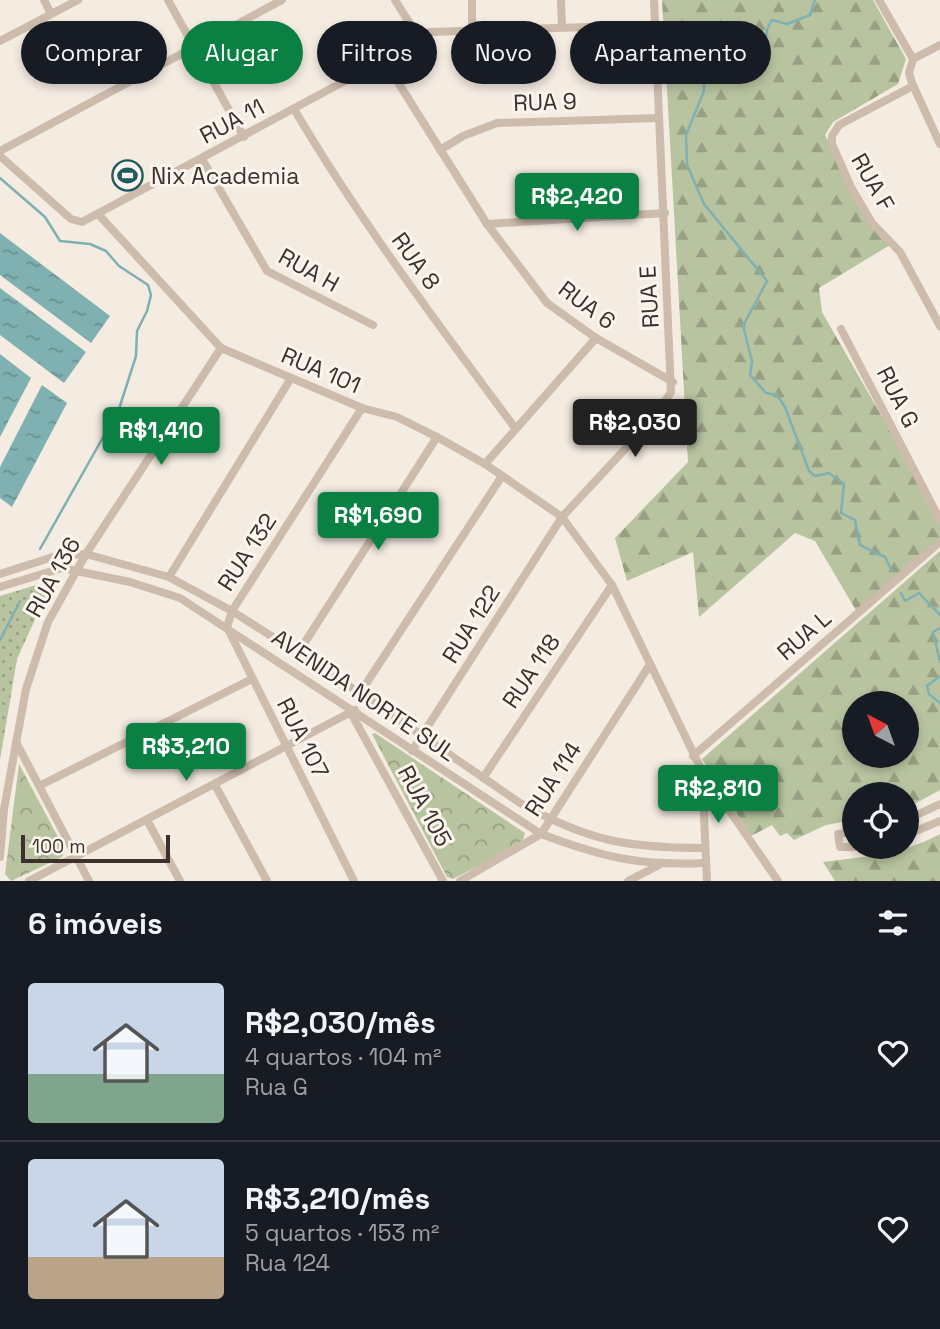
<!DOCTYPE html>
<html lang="pt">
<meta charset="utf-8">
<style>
body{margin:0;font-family:"Space Grotesk",sans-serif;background:#20242c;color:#f1f3f6;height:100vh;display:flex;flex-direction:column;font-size:26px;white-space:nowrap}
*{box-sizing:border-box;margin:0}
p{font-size:23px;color:#9ea1a6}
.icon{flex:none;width:38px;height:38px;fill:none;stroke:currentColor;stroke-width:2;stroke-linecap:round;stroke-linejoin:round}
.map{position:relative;height:881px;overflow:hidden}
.details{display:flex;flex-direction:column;background:#171b24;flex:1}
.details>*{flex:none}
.guide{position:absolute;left:21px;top:21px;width:900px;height:63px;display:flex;gap:14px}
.needle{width:46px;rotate:319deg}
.controls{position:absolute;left:842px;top:691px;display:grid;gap:14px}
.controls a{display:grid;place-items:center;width:77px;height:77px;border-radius:50%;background:#171b24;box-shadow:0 4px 10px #0003;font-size:35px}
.scale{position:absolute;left:21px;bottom:18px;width:149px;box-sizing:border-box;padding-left:7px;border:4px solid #3b302b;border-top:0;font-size:19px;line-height:24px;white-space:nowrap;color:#3b302b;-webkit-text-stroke:5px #fbf5ee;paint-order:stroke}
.price{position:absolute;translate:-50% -60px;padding:0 16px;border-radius:7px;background:#0b8043;color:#fff;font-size:23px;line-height:46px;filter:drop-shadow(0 2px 4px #0008)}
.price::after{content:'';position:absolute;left:50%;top:42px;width:21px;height:16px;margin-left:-10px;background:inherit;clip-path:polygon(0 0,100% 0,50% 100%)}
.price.current{background:#222;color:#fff}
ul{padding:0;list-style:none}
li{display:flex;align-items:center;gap:21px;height:175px;padding:0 28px}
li+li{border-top:2px solid #363941}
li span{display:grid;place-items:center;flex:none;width:196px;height:140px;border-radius:7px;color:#555}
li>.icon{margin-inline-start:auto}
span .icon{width:84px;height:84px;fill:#fffc;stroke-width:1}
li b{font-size:30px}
h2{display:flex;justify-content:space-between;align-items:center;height:84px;padding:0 28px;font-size:30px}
.chip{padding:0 24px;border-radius:32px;background:#171b24;box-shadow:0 4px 10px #0003;font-size:24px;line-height:63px}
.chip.current{background:#0b8043;color:#fff}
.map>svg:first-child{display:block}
</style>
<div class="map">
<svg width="940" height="881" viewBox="0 0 940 881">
<defs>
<pattern id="grass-dots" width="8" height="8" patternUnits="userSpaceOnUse" patternTransform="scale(1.75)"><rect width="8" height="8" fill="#b8c4a0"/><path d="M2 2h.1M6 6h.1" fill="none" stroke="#97a083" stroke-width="1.8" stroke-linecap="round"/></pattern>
<pattern id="forest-firs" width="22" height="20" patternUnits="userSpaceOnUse" patternTransform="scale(1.75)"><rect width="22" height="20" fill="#b8c4a0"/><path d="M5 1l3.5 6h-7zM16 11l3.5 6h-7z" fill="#97a083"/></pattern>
<pattern id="park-crowns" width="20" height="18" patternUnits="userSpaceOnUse" patternTransform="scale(1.75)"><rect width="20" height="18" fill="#b8c4a0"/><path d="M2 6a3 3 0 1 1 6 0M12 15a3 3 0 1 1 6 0" fill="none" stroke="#97a083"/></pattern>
<pattern id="water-ripples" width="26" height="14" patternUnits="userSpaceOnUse" patternTransform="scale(1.75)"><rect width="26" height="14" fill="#7fb0b2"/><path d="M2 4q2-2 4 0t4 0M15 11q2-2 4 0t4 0" fill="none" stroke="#699091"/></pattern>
</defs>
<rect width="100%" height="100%" fill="#f4ebe1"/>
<polygon fill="url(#grass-dots)" points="53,580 17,659 0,760 0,596"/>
<g fill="url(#forest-firs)" fill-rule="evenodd">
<polygon points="662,0 873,0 906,59 898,84 833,122 825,135 873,225 890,245 819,288 822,312 940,518 940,539 857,612 815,541 795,533 699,617 693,552 627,581 615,538 688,462"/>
<path d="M940 551V790L907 808 906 794H854V820L826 825 794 840 787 833 780 836 772 825 751 836 702 759ZM854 704H906V756H854Z"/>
<path d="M940 834V881H835L823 862C863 857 905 854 940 834Z"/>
</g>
<g fill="url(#park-crowns)">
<polygon points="375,733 525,833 522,843 453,879 447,877 372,734"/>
<polygon points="19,764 65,850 62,857 11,881 5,874"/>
</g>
<g fill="url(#water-ripples)">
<polygon points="0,233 110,316 91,343 0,275"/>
<polygon points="0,288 86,352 64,383 0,335"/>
<polygon points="0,354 31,378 0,437"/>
<polygon points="42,385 67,403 12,507 0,498 0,467"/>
</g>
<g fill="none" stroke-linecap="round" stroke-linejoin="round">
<g stroke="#7fb0b2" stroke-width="2.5">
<path d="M815 0 810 15 787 24 772 20C761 35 770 52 758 67L751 59 754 47C742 36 730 40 715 44L704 63V91L686 135 687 165 704 204 767 281 743 326 752 361 750 375 766 393 777 395 785 407 809 471 815 476 829 473 844 484 841 513 855 520 860 545 885 557 892 571"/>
<polyline points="0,178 45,217 60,241 90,244 106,251 119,266 148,285 151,295 147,311 137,331 136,356 119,409 40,549"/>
<polyline points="901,593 905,601 919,593 940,615"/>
<polyline points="940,628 933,632 940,662"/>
<polyline points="0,640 20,601"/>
<polyline points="940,676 927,686 929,694 940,703"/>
</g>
<g stroke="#cdbbac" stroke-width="8">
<polyline points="44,0 51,14"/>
<polyline points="168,0 244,137"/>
<polyline points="395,0 419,38"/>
<polyline points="472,0 472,30"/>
<polyline points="561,0 562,27"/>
<polyline points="879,0 913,59"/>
<polyline points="0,41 78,0"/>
<polyline points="913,59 909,73 912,83 940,144"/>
<polyline points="913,59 940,45"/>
<polyline points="384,60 487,224 547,303 596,338 673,382"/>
<polyline points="913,86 839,125 832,136 832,144 851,187 872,223 900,252 940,326"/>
<path d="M294 109C360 221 438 324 515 428"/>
<polyline points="440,150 463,136 497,123 658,118"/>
<polyline points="0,151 282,0"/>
<polyline points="0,156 71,219 82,222 384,60 430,32 654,25"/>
<polyline points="202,159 267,271 373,325"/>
<polyline points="99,215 221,348 362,408 397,417 437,437 485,464 562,517 612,585 702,771 778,881"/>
<polyline points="487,224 665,213"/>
<polyline points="841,329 940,520"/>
<polyline points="485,464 596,338"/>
<path d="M0 574 56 556 86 554 169 577 232 611 360 693 520 803C588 841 627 848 704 848"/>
<polyline points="169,577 291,378"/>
<path d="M0 587 62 568 130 582 180 598 541 834C602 857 639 866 705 863"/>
<polyline points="298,653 437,437"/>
<polyline points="360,693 502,476"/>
<polyline points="351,713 443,881"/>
<polyline points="16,742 89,881"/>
<polyline points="412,751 562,517 652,420 671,392 654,0"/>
<polyline points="693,756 940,542"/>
<polyline points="702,771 707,881"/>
<polyline points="483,778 612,585"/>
<polyline points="41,785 252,679"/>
<polyline points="215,785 267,881"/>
<polyline points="147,820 180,881"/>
<polyline points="906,820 940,804"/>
<polyline points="854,832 838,834 840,847 854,847"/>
<polyline points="906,835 940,821"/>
<polyline points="0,857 4,809 26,689 48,622 86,554 221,348"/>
<polyline points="29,881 355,710"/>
<polyline points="354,881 227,627 232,611 362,408"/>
<polyline points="460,881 541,834 649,666"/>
<polyline points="628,881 659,865"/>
</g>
</g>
<defs>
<symbol id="stadium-ring" viewBox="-11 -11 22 22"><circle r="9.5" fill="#fbf5ee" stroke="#1f5a5e" stroke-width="1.5"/><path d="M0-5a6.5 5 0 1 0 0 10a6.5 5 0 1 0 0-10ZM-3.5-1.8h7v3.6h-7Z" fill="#1f5a5e"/></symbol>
</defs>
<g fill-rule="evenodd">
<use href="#stadium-ring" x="110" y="158" width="35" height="35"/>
</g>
<g text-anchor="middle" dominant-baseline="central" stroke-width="6" stroke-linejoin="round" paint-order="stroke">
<g font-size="23" fill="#3b302b" stroke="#fbf5ee">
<text transform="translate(545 102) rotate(-2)">RUA 9</text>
<text transform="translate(232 121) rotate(-28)">RUA 11</text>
<text transform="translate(873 182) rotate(60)">RUA F</text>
<text transform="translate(416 261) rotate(54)">RUA 8</text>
<text transform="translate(309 270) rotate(29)">RUA H</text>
<text transform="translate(649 297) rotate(-93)">RUA E</text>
<text transform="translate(587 305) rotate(37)">RUA 6</text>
<text transform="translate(321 370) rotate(23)">RUA 101</text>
<text transform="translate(898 397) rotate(63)">RUA G</text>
<text transform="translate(247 552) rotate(-57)">RUA 132</text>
<text transform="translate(53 577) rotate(-61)">RUA 136</text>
<text transform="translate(471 624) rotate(-58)">RUA 122</text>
<text transform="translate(804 635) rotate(-41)">RUA L</text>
<text transform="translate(531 671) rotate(-56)">RUA 118</text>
<text transform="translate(364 695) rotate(34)">AVENIDA NORTE SUL</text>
<text transform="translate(303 738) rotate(63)">RUA 107</text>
<text transform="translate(553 779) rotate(-57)">RUA 114</text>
<text transform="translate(425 806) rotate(62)">RUA 105</text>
</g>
<g font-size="23" fill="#3b302b" stroke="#fbf5ee" text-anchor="start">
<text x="151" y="176">Nix Academia</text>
</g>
</g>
</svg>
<div class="controls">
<a><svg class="needle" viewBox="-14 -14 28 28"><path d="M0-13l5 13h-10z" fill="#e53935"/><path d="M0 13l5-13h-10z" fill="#9ea1a6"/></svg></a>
<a><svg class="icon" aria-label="locate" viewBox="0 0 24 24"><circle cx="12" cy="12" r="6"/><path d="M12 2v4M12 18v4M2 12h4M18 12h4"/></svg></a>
</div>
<div class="scale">100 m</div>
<b class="price" style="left:577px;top:233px">R$2,420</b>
<b class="price current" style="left:635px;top:459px">R$2,030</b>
<b class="price" style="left:161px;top:467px">R$1,410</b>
<b class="price" style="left:378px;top:552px">R$1,690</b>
<b class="price" style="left:186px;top:783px">R$3,210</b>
<b class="price" style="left:718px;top:825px">R$2,810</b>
<div class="guide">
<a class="chip">Comprar</a>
<a class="chip current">Alugar</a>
<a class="chip">Filtros</a>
<a class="chip">Novo</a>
<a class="chip">Apartamento</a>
</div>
</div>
<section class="details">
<h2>6 imóveis<svg class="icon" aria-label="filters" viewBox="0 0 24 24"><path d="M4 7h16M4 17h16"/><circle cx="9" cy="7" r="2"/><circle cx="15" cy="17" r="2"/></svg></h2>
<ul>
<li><span style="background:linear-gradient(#c9d6e8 65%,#7fa58c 0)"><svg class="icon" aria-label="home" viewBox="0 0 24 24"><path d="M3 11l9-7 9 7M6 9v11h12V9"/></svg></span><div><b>R$2,030/mês</b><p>4 quartos · 104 m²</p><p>Rua G</p></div><svg class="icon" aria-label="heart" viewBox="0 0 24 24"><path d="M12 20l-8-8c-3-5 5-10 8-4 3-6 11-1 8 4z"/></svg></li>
<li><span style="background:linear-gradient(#c9d6e8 70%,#b9a48a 0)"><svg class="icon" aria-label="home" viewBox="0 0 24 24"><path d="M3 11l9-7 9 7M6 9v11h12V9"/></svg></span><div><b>R$3,210/mês</b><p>5 quartos · 153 m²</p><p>Rua 124</p></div><svg class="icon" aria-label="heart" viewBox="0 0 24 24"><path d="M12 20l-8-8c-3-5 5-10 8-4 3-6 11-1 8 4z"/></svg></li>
</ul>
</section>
